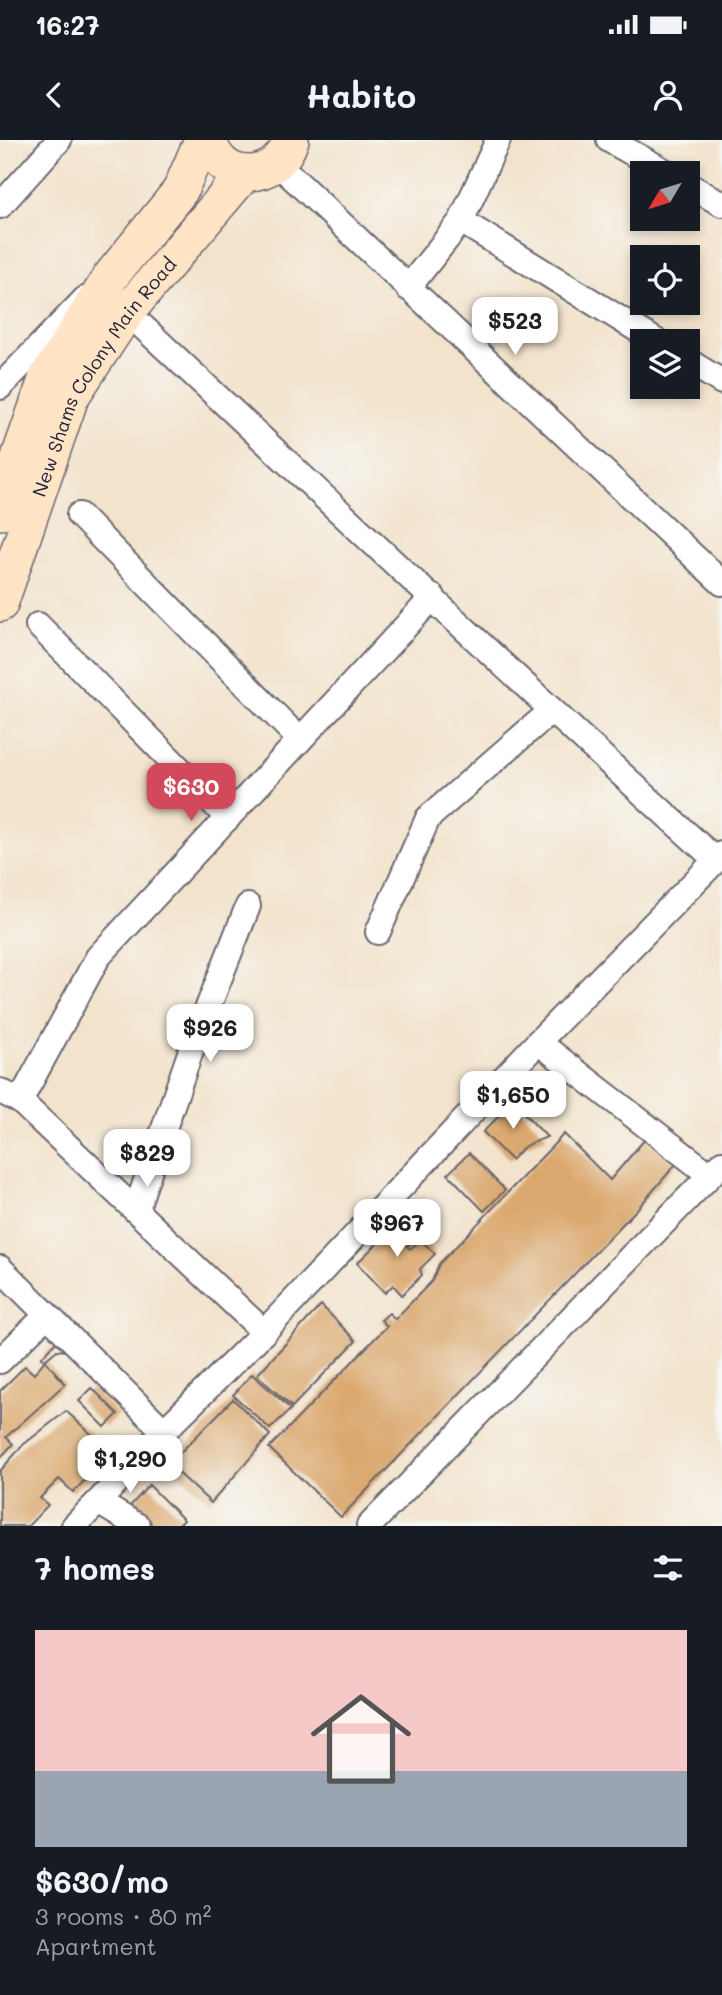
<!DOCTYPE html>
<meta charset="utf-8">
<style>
body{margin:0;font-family:Mali,sans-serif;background:#242831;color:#f1f3f6;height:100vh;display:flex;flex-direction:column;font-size:26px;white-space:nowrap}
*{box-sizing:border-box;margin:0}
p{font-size:23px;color:#9ea1a6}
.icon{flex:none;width:38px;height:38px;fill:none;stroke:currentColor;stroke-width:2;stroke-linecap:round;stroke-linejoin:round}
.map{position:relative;height:1386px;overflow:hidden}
.panel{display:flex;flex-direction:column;background:#171b24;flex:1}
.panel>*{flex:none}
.needle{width:46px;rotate:232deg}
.buttons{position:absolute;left:630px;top:21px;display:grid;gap:14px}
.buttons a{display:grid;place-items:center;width:70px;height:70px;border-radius:0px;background:#171b24;box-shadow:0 4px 10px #0003;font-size:35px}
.price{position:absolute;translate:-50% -60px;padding:0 16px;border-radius:14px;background:#fff;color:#222;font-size:23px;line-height:46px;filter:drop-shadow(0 2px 4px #0008)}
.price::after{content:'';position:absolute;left:50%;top:42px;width:21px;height:16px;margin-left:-10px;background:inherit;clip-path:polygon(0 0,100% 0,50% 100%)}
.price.active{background:#d1495b;color:#fff}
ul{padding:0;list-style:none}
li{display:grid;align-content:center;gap:14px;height:371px;padding:0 35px}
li+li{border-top:2px solid #363941}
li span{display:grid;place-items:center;height:217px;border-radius:0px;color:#555}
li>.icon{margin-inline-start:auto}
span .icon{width:126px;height:126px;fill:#fffc;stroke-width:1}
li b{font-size:30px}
h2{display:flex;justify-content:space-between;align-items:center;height:84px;padding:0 35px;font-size:30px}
.status{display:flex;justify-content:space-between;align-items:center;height:49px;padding:0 35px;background:#171b24;direction:ltr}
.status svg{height:19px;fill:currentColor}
header{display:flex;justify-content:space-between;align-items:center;height:91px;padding:0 35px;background:#171b24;font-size:32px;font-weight:700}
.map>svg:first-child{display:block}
</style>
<div class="status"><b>16:27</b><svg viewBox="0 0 49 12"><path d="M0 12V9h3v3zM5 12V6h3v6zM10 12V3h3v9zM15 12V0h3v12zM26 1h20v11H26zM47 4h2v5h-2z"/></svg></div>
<header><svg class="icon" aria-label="back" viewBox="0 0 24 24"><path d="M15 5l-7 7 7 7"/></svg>Habito<svg class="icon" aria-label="person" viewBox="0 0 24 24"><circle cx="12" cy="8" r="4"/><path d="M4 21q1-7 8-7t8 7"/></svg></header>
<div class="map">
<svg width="722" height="1386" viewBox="0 0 722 1386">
<rect width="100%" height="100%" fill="#f6f6f2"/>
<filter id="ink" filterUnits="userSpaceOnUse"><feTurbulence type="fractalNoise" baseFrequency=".0143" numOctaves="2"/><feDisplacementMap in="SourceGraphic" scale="14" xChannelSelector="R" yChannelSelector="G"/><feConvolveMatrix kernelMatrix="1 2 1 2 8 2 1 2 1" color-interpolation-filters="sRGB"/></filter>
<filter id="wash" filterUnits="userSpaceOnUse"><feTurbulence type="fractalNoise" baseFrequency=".00686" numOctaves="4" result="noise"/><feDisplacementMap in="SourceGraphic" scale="28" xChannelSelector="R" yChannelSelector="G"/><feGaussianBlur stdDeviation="1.57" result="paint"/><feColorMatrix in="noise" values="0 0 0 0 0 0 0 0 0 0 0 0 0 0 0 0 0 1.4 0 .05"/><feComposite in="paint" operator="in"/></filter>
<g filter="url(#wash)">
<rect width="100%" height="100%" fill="#f3e3cc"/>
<g id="blocks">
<g fill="#dba970">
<polygon points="513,962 547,997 525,1006 511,1020 483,992"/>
<polygon points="564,994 610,1040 646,998 676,1024 640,1066 341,1377 269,1308 387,1186 381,1180 389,1173 395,1179 432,1141 439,1124"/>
<polygon points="469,1013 505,1050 484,1071 448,1034"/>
<polygon points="404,1078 420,1094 407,1106 410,1109 421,1100 435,1114 420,1129 422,1135 402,1155 393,1145 385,1153 357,1123"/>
<polygon points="321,1165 356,1201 292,1267 257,1235"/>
<polygon points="57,1201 67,1211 57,1210 45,1220 41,1218"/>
<polygon points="45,1220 65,1244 6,1297 13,1304 0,1318 0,1251 25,1226 34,1234"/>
<polygon points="252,1234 291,1269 270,1289 233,1255"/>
<polygon points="92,1248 118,1274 105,1287 79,1261"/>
<polygon points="233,1259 270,1295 211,1363 169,1324"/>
<polygon points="66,1271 112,1313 73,1352 59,1339 40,1358 48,1365 28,1386 0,1386 0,1331 23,1305"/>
<polygon points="149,1345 184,1380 178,1386 142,1386 124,1373"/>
</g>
</g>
</g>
<g filter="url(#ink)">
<use href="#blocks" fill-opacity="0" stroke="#6b666e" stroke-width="2"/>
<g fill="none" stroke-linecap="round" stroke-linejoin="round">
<defs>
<g id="street">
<polyline points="609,0 668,33"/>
<polyline points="277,23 722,443"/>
<polyline points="688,45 722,64"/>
<polyline points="0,66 59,0"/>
<polyline points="461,81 656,201"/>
<polyline points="408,148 461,81 498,0"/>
<path d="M127 172C323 355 517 541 716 720"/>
<polyline points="688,221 722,242"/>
<polyline points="0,247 85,159"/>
<polyline points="79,375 300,600"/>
<polyline points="38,485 228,678"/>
<polyline points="378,792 428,678 551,571"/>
<polyline points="538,902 710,1035"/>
<polyline points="0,951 20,961 264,1192"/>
<polyline points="20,961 98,817 433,457"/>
<polyline points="136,1070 190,913 248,766"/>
<polyline points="0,1128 164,1291"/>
<polyline points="0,1221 47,1175"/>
<polyline points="98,1362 138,1386"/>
<polyline points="74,1386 98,1362 164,1291 264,1192 538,902 722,714"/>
<polyline points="369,1386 722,1023"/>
</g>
<g id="secondary">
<path d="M209 0C220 45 277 43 291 0"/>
<polyline points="0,372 47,237 111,136 180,51 202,0"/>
<path id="s1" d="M0 464 71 257 127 172 245 33"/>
</g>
</defs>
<use href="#street" stroke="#6b666e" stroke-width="28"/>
<use href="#secondary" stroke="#6b666e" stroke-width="38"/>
<use href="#street" stroke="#fff" stroke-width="24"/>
<use href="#secondary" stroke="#ffe4c6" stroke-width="35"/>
</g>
</g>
<g text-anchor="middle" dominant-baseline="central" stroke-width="6" stroke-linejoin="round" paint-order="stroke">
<g font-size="19" fill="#22223b" stroke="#f6f6f2">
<text stroke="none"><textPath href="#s1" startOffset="252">New Shams Colony Main Road</textPath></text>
</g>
</g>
</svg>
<div class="buttons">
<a><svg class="needle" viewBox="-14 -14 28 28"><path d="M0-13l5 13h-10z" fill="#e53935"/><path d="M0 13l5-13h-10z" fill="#9ea1a6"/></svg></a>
<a><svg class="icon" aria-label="locate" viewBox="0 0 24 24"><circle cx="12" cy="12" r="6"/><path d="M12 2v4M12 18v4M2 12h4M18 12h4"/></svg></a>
<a><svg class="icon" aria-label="layers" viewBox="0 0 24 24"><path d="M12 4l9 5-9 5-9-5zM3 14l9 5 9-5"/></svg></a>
</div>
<b class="price" style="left:515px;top:217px">$523</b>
<b class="price active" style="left:191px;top:683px">$630</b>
<b class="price" style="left:210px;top:924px">$926</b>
<b class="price" style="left:513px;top:991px">$1,650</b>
<b class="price" style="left:147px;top:1049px">$829</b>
<b class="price" style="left:397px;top:1119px">$967</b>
<b class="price" style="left:130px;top:1355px">$1,290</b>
</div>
<section class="panel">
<h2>7 homes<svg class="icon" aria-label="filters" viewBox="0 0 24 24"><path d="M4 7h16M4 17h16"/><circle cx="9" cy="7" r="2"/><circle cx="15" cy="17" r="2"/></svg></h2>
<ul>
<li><span style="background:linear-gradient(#f6c9c9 65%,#9aa5b1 0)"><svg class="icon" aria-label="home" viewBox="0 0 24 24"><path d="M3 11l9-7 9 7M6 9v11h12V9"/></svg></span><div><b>$630/mo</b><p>3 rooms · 80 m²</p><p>Apartment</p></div></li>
</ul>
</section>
